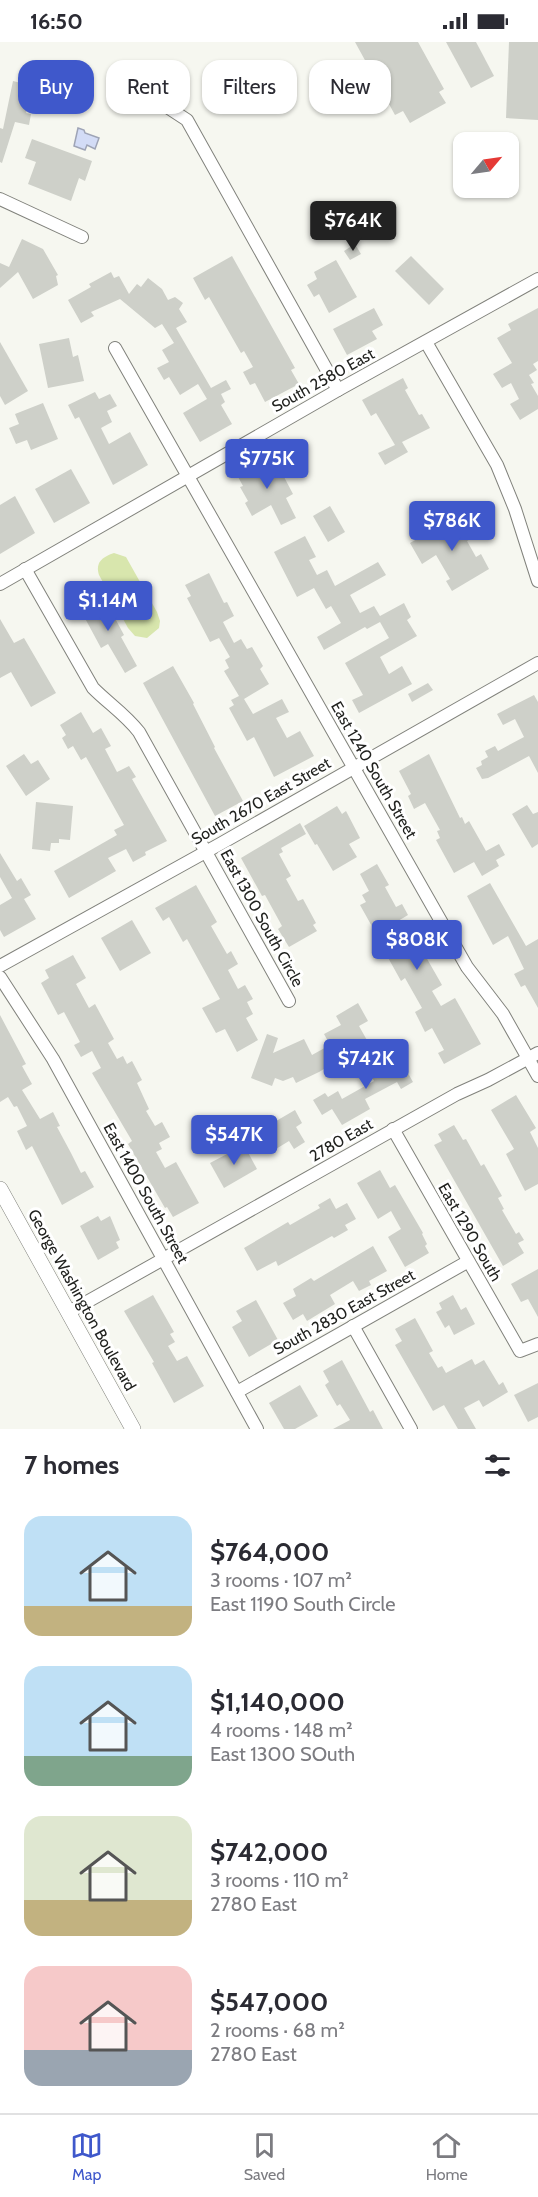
<!DOCTYPE html>
<meta charset="utf-8">
<style>
body{margin:0;font-family:Cabin,sans-serif;background:#f2f2f3;color:#2b2b33;height:100vh;display:flex;flex-direction:column;font-size:22px;white-space:nowrap}
*{box-sizing:border-box;margin:0}
p{font-size:20px;color:#7c7c81}
.icon{flex:none;width:33px;height:33px;fill:none;stroke:currentColor;stroke-width:2;stroke-linecap:round;stroke-linejoin:round}
.map{position:relative;height:1387px;overflow:hidden}
.panel{display:flex;flex-direction:column;background:#fff;flex:1}
.panel>*{flex:none}
.banner{position:absolute;left:18px;top:18px;width:502px;height:54px;display:flex;gap:12px}
.needle{width:39px;rotate:61deg}
.fabs{position:absolute;left:453px;top:90px;display:grid;gap:12px}
.fabs a{display:grid;place-items:center;width:66px;height:66px;border-radius:12px;background:#fff;box-shadow:0 2px 4px #0004;font-size:30px}
.price{position:absolute;translate:-50% -51px;padding:0 14px;border-radius:6px;background:#3f58cb;color:#fff;font-size:20px;line-height:39px;filter:drop-shadow(0 2px 3px #0008)}
.price::after{content:'';position:absolute;left:50%;top:36px;width:18px;height:14px;margin-left:-9px;background:inherit;clip-path:polygon(0 0,100% 0,50% 100%)}
.price.on{background:#222;color:#fff}
ul{padding:0;list-style:none}
li{display:flex;align-items:center;gap:18px;height:150px;padding:0 24px}
li span{display:grid;place-items:center;flex:none;width:168px;height:120px;border-radius:18px;color:#555}
li>.icon{margin-inline-start:auto}
span .icon{width:72px;height:72px;fill:#fffc;stroke-width:1}
li b{font-size:26px}
h2{display:flex;justify-content:space-between;align-items:center;height:72px;padding:0 24px;font-size:26px}
.pill{padding:0 21px;border-radius:18px;background:#fff;box-shadow:0 2px 4px #0004;font-size:21px;line-height:54px}
.pill.on{background:#3f58cb;color:#fff}
.status{display:flex;justify-content:space-between;align-items:center;height:42px;padding:0 30px;background:#fff;direction:ltr}
.status svg{height:16px;fill:currentColor}
.tab-bar{display:flex;justify-content:space-around;align-items:center;height:84px;border-top:2px solid #e1e1e2;background:#fff;font-size:16px;color:#7c7c81}
.tab-bar a{display:grid;justify-items:center;gap:3px}
.tab-bar .on{color:#3f58cb}
.map>svg:first-child{display:block}
</style>
<div class="status"><b>16:50</b><svg viewBox="0 0 49 12"><path d="M0 12V9h3v3zM5 12V6h3v6zM10 12V3h3v9zM15 12V0h3v12zM26 1h20v11H26zM47 4h2v5h-2z"/></svg></div>
<div class="map">
<svg width="538" height="1387" viewBox="0 0 538 1387">
<rect width="100%" height="100%" fill="#f6f7f0"/>
<path fill="#d8e6ad" d="M114 511 126 515 157 570 160 579 159 586 147 596 135 594 128 586 99 533C95 521 102 515 114 511Z"/>
<polygon fill="#d3dcf6" stroke="#9ea4b6" stroke-width="1.5" points="78,86 84,88 85,91 99,96 95,107 87,103 85,108 74,104"/>
<g fill="#ced0c9">
<polygon points="355,0 418,0 444,47 439,50 446,61 410,81 403,69 395,73"/>
<polygon points="446,0 476,0 494,34 471,46"/>
<polygon points="509,0 538,0 538,78 506,76"/>
<polygon points="13,39 33,44 26,71 31,72 29,83 15,80 2,121 0,120 0,86 3,87"/>
<polygon points="32,97 92,119 85,139 79,136 71,159 28,142 36,120 25,116"/>
<polygon points="22,197 43,207 58,233 56,234 58,243 33,257 18,230 0,246 0,221 9,225"/>
<polygon points="355,202 361,212 350,218 344,209"/>
<polygon points="232,214 295,326 291,328 299,342 265,360 255,341 250,343 243,330 253,325 244,309 241,311 209,255 205,258 193,236"/>
<polygon points="411,214 444,247 429,263 395,229"/>
<polygon points="336,218 357,255 329,271 319,252 314,255 307,243 317,237 314,230"/>
<polygon points="111,230 114,236 119,234 129,252 137,242 141,245 148,236 162,247 168,258 175,255 183,261 179,267 187,280 176,286 211,346 226,338 231,347 221,352 225,360 221,363 232,382 200,400 183,371 207,357 198,342 180,353 169,335 164,338 157,326 169,320 162,308 174,301 162,282 155,286 120,257 91,270 94,274 81,281 68,258 91,245 89,242"/>
<polygon points="374,266 383,283 372,289 377,297 347,313 333,287"/>
<polygon points="538,266 538,319 533,322 537,328 529,333 534,341 531,342 538,354 538,367 520,378 510,362 519,357 511,341 502,346 493,332 512,321 497,296 511,288 508,282"/>
<polygon points="69,296 73,315 78,313 84,339 48,346 39,302"/>
<polygon points="0,300 28,349 5,363 0,354"/>
<polygon points="403,336 408,346 405,348 419,373 422,372 430,386 402,400 408,410 385,423 378,411 395,403 376,371 371,374 362,358"/>
<polygon points="95,350 99,357 110,352 117,364 107,369 112,380 101,386 109,402 130,390 148,423 113,443 79,375 75,377 68,363"/>
<polygon points="43,361 58,397 31,408 27,398 16,402 9,386 19,382 15,372"/>
<polygon points="273,414 293,452 286,456 296,476 281,483 271,463 252,474 245,461 248,459 240,445 243,444 237,433"/>
<polygon points="71,427 90,461 54,481 35,447"/>
<polygon points="15,454 35,491 0,512 0,463"/>
<polygon points="330,464 345,490 328,500 313,474"/>
<polygon points="450,478 455,488 471,478 479,492 467,499 476,515 481,512 489,527 452,549 446,539 450,537 436,513 422,522 410,501"/>
<polygon points="305,494 316,515 309,518 317,533 327,528 335,544 378,520 386,533 350,553 360,571 374,564 380,574 404,561 411,575 407,578 417,594 380,615 389,632 402,624 412,642 359,671 352,658 363,653 345,621 389,596 380,580 367,587 365,585 324,608 317,595 341,581 331,564 326,567 314,546 297,555 274,510"/>
<polygon points="209,531 224,561 227,560 234,574 223,580 234,601 241,597 247,607 252,605 263,624 260,627 269,642 244,657 253,672 282,657 289,670 276,676 287,696 300,689 314,714 274,735 254,695 247,699 229,666 234,663 231,658 239,654 224,629 229,626 225,618 230,615 219,596 210,600 187,556 191,554 185,543"/>
<polygon points="103,554 124,593 121,595 137,624 125,631 108,602 101,606 80,567"/>
<polygon points="0,577 14,601 24,596 56,651 31,665 11,630 0,636"/>
<polygon points="173,624 194,661 193,662 215,705 214,706 243,759 215,774 143,641"/>
<polygon points="428,641 433,648 412,660 408,652"/>
<polygon points="534,653 538,660 538,731 529,714 488,736 482,737 476,726 482,723 481,719 488,715 485,709 495,704 498,709 524,695 515,677 503,683 497,672"/>
<polygon points="81,670 93,691 101,686 111,704 105,707 117,730 129,724 136,735 132,737 167,799 145,810 146,813 133,820 126,807 108,816 116,829 69,856 54,829 117,793 114,788 124,783 86,715 81,718 73,704 68,707 62,696 66,693 60,683"/>
<polygon points="24,712 31,722 38,718 50,737 26,754 6,724"/>
<polygon points="429,712 460,776 462,775 465,782 469,779 486,809 499,802 505,813 496,818 499,824 482,834 474,820 454,831 436,798 440,796 437,789 440,788 425,761 414,767 408,754 411,752 399,729"/>
<polygon points="36,760 73,764 70,798 59,797 59,801 51,801 50,809 32,807"/>
<polygon points="527,763 533,772 538,770 538,802 532,806 512,772"/>
<polygon points="337,764 342,772 346,769 360,796 349,802 357,815 333,829 317,802 315,803 304,784"/>
<polygon points="300,781 306,792 281,806 283,810 279,812 291,834 286,837 298,859 303,857 316,881 313,883 317,889 289,905 278,887 282,884 265,853 262,854 241,816"/>
<polygon points="0,811 17,839 21,836 31,853 24,857 36,877 4,895 0,888 0,863 12,856 0,835"/>
<polygon points="377,822 389,843 385,845 396,865 402,862 408,873 398,879 416,911 422,908 442,943 432,949 441,964 455,956 481,1002 444,1022 438,1011 444,1008 432,986 425,990 415,970 422,966 405,936 401,939 386,912 390,910 386,902 392,898 384,883 374,888 360,863 366,860 362,853 369,849 360,832"/>
<polygon points="490,841 526,904 538,897 538,966 525,943 521,945 514,932 524,927 508,894 493,903 467,854"/>
<polygon points="196,843 217,880 211,884 227,912 231,909 238,922 228,928 238,947 245,943 253,957 247,960 253,972 246,976 258,998 237,1010 225,987 216,991 202,966 220,957 187,897 183,900 169,875 163,879 155,866"/>
<polygon points="132,878 151,911 120,929 101,896"/>
<polygon points="73,913 86,936 76,942 89,966 95,962 114,997 108,1001 117,1017 123,1014 127,1022 132,1019 142,1038 137,1041 149,1067 146,1069 155,1084 162,1080 170,1095 159,1101 162,1107 156,1110 165,1126 176,1120 199,1161 173,1175 167,1165 165,1166 128,1102 132,1099 92,1031 101,1026 92,1009 81,1015 74,1003 80,1000 64,970 58,973 41,941 49,936 45,928"/>
<polygon points="358,961 368,979 359,984 368,1000 319,1030 296,1041 293,1035 283,1039 275,1036 272,1044 251,1036 267,992 278,996 273,1011 304,997 312,1013 330,1003 324,992 341,983 336,974"/>
<polygon points="0,973 26,1022 22,1024 32,1042 22,1048 40,1077 53,1070 60,1084 57,1085 71,1111 81,1131 85,1129 94,1145 62,1163 32,1104 26,1108 17,1089 27,1084 17,1064 14,1065 8,1055 0,1060"/>
<polygon points="396,1010 413,1040 401,1047 397,1040 365,1057 370,1067 342,1083 332,1067 322,1073 313,1058 325,1051 328,1055 338,1049 342,1057 374,1039 367,1026"/>
<polygon points="516,1053 536,1086 530,1090 538,1106 538,1142 525,1149 506,1112 514,1107 491,1068"/>
<polygon points="295,1068 302,1081 296,1085 305,1100 294,1107 289,1099 271,1110 259,1089"/>
<polygon points="454,1083 463,1098 466,1097 481,1124 484,1122 502,1154 498,1156 504,1167 502,1168 516,1192 519,1190 524,1198 518,1201 524,1211 503,1224 434,1103 442,1099 438,1092"/>
<polygon points="244,1103 257,1127 224,1146 210,1121"/>
<polygon points="380,1128 390,1146 395,1143 423,1191 422,1192 427,1202 425,1204 429,1211 405,1225 388,1195 401,1187 391,1169 378,1177 357,1141"/>
<polygon points="330,1156 336,1167 347,1161 356,1177 345,1183 348,1188 334,1196 332,1194 278,1224 276,1219 257,1229 244,1206 288,1180 290,1183 320,1166 318,1163"/>
<polygon points="98,1174 101,1179 110,1174 120,1198 116,1200 119,1206 98,1218 80,1184"/>
<polygon points="373,1204 387,1229 369,1239 371,1243 359,1249 353,1239 330,1253 335,1262 307,1279 303,1272 293,1278 283,1261 296,1254 293,1247 311,1236 314,1239"/>
<polygon points="538,1227 538,1275 528,1257 521,1260 511,1242"/>
<polygon points="153,1253 174,1290 170,1292 175,1300 168,1304 177,1319 187,1314 204,1344 174,1361 152,1321 154,1320 124,1269"/>
<polygon points="453,1253 461,1268 466,1265 475,1282 454,1293 449,1283 445,1286 436,1270 442,1267 439,1261"/>
<polygon points="256,1258 278,1298 249,1315 232,1285 242,1279 236,1269"/>
<polygon points="415,1276 433,1309 429,1311 438,1326 442,1324 446,1331 472,1317 475,1323 484,1318 499,1343 503,1340 508,1350 483,1365 479,1358 464,1366 476,1387 458,1387 444,1363 433,1369 395,1303 402,1299 395,1287"/>
<polygon points="342,1318 370,1370 373,1368 383,1387 333,1387 350,1378 340,1362 337,1364 325,1343 329,1340 323,1329"/>
<polygon points="538,1341 538,1375 528,1380 514,1353"/>
<polygon points="300,1343 318,1374 295,1387 284,1387 269,1361"/>
</g>
<g fill="none" stroke-linecap="round" stroke-linejoin="round">
<defs>
<g id="minor">
<polyline points="158,59 187,78 338,348"/>
<polyline points="0,157 82,195"/>
<polyline points="426,300 497,423 515,467 538,539"/>
<polyline points="115,306 467,925 503,972 538,1034"/>
<path d="M25 527 93 646C109 662 125 672 139 690L289 959"/>
<polyline points="0,542 338,348 538,237"/>
<polyline points="0,924 220,802 538,621"/>
<polyline points="0,935 53,1017 257,1387"/>
<polyline points="393,1087 520,1309 538,1302"/>
<polyline points="69,1270 457,1052 488,1038 538,1011"/>
<polyline points="353,1284 411,1387"/>
<polyline points="237,1350 467,1220"/>
</g>
<polyline id="major" points="0,1147 133,1387"/>
</defs>
<use href="#minor" stroke="#81827c" stroke-width="14"/>
<use href="#major" stroke="#81827c" stroke-width="16"/>
<use href="#minor" stroke="#fff" stroke-width="12"/>
<use href="#major" stroke="#fff" stroke-width="15"/>
</g>
<g text-anchor="middle" dominant-baseline="central" stroke-width="6" stroke-linejoin="round" paint-order="stroke">
<g font-size="16" fill="#21221f" stroke="#fff">
<text transform="translate(323 338) rotate(-29)">South 2580 East</text>
<text transform="translate(374 728) rotate(60)">East 1240 South Street</text>
<text transform="translate(261 759) rotate(-30)">South 2670 East Street</text>
<text transform="translate(262 876) rotate(61)">East 1300 South Circle</text>
<text transform="translate(341 1098) rotate(-30)">2780 East</text>
<text transform="translate(146 1151) rotate(61)">East 1400 South Street</text>
<text transform="translate(470 1190) rotate(60)">East 1290 South</text>
<text transform="translate(82 1258) rotate(61)">George Washington Boulevard</text>
<text transform="translate(344 1270) rotate(-29)">South 2830 East Street</text>
</g>
</g>
</svg>
<div class="fabs">
<a><svg class="needle" viewBox="-14 -14 28 28"><path d="M0-13l5 13h-10z" fill="#e53935"/><path d="M0 13l5-13h-10z" fill="#7c7c81"/></svg></a>
</div>
<b class="price on" style="left:353px;top:210px">$764K</b>
<b class="price" style="left:267px;top:448px">$775K</b>
<b class="price" style="left:452px;top:510px">$786K</b>
<b class="price" style="left:108px;top:590px">$1.14M</b>
<b class="price" style="left:417px;top:929px">$808K</b>
<b class="price" style="left:366px;top:1048px">$742K</b>
<b class="price" style="left:234px;top:1124px">$547K</b>
<div class="banner">
<a class="pill on">Buy</a>
<a class="pill">Rent</a>
<a class="pill">Filters</a>
<a class="pill">New</a>
</div>
</div>
<section class="panel">
<h2>7 homes<svg class="icon" aria-label="filters" viewBox="0 0 24 24"><path d="M4 7h16M4 17h16"/><circle cx="9" cy="7" r="2"/><circle cx="15" cy="17" r="2"/></svg></h2>
<ul>
<li><span style="background:linear-gradient(#bfe0f5 75%,#c2b280 0)"><svg class="icon" aria-label="home" viewBox="0 0 24 24"><path d="M3 11l9-7 9 7M6 9v11h12V9"/></svg></span><div><b>$764,000</b><p>3 rooms · 107 m²</p><p>East 1190 South Circle</p></div></li>
<li><span style="background:linear-gradient(#bfe0f5 75%,#7fa58c 0)"><svg class="icon" aria-label="home" viewBox="0 0 24 24"><path d="M3 11l9-7 9 7M6 9v11h12V9"/></svg></span><div><b>$1,140,000</b><p>4 rooms · 148 m²</p><p>East 1300 SOuth</p></div></li>
<li><span style="background:linear-gradient(#dfe7d0 70%,#c2b280 0)"><svg class="icon" aria-label="home" viewBox="0 0 24 24"><path d="M3 11l9-7 9 7M6 9v11h12V9"/></svg></span><div><b>$742,000</b><p>3 rooms · 110 m²</p><p>2780 East</p></div></li>
<li><span style="background:linear-gradient(#f6c9c9 70%,#9aa5b1 0)"><svg class="icon" aria-label="home" viewBox="0 0 24 24"><path d="M3 11l9-7 9 7M6 9v11h12V9"/></svg></span><div><b>$547,000</b><p>2 rooms · 68 m²</p><p>2780 East</p></div></li>
</ul>
</section>
<nav class="tab-bar">
<a class="on"><svg class="icon" aria-label="map" viewBox="0 0 24 24"><path d="M3 6l6-2 6 2 6-2v14l-6 2-6-2-6 2zM9 4v14M15 6v14"/></svg>Map</a>
<a><svg class="icon" aria-label="saved" viewBox="0 0 24 24"><path d="M7 4h10v16l-5-4-5 4z"/></svg>Saved</a>
<a><svg class="icon" aria-label="home" viewBox="0 0 24 24"><path d="M3 11l9-7 9 7M6 9v11h12V9"/></svg>Home</a>
</nav>
